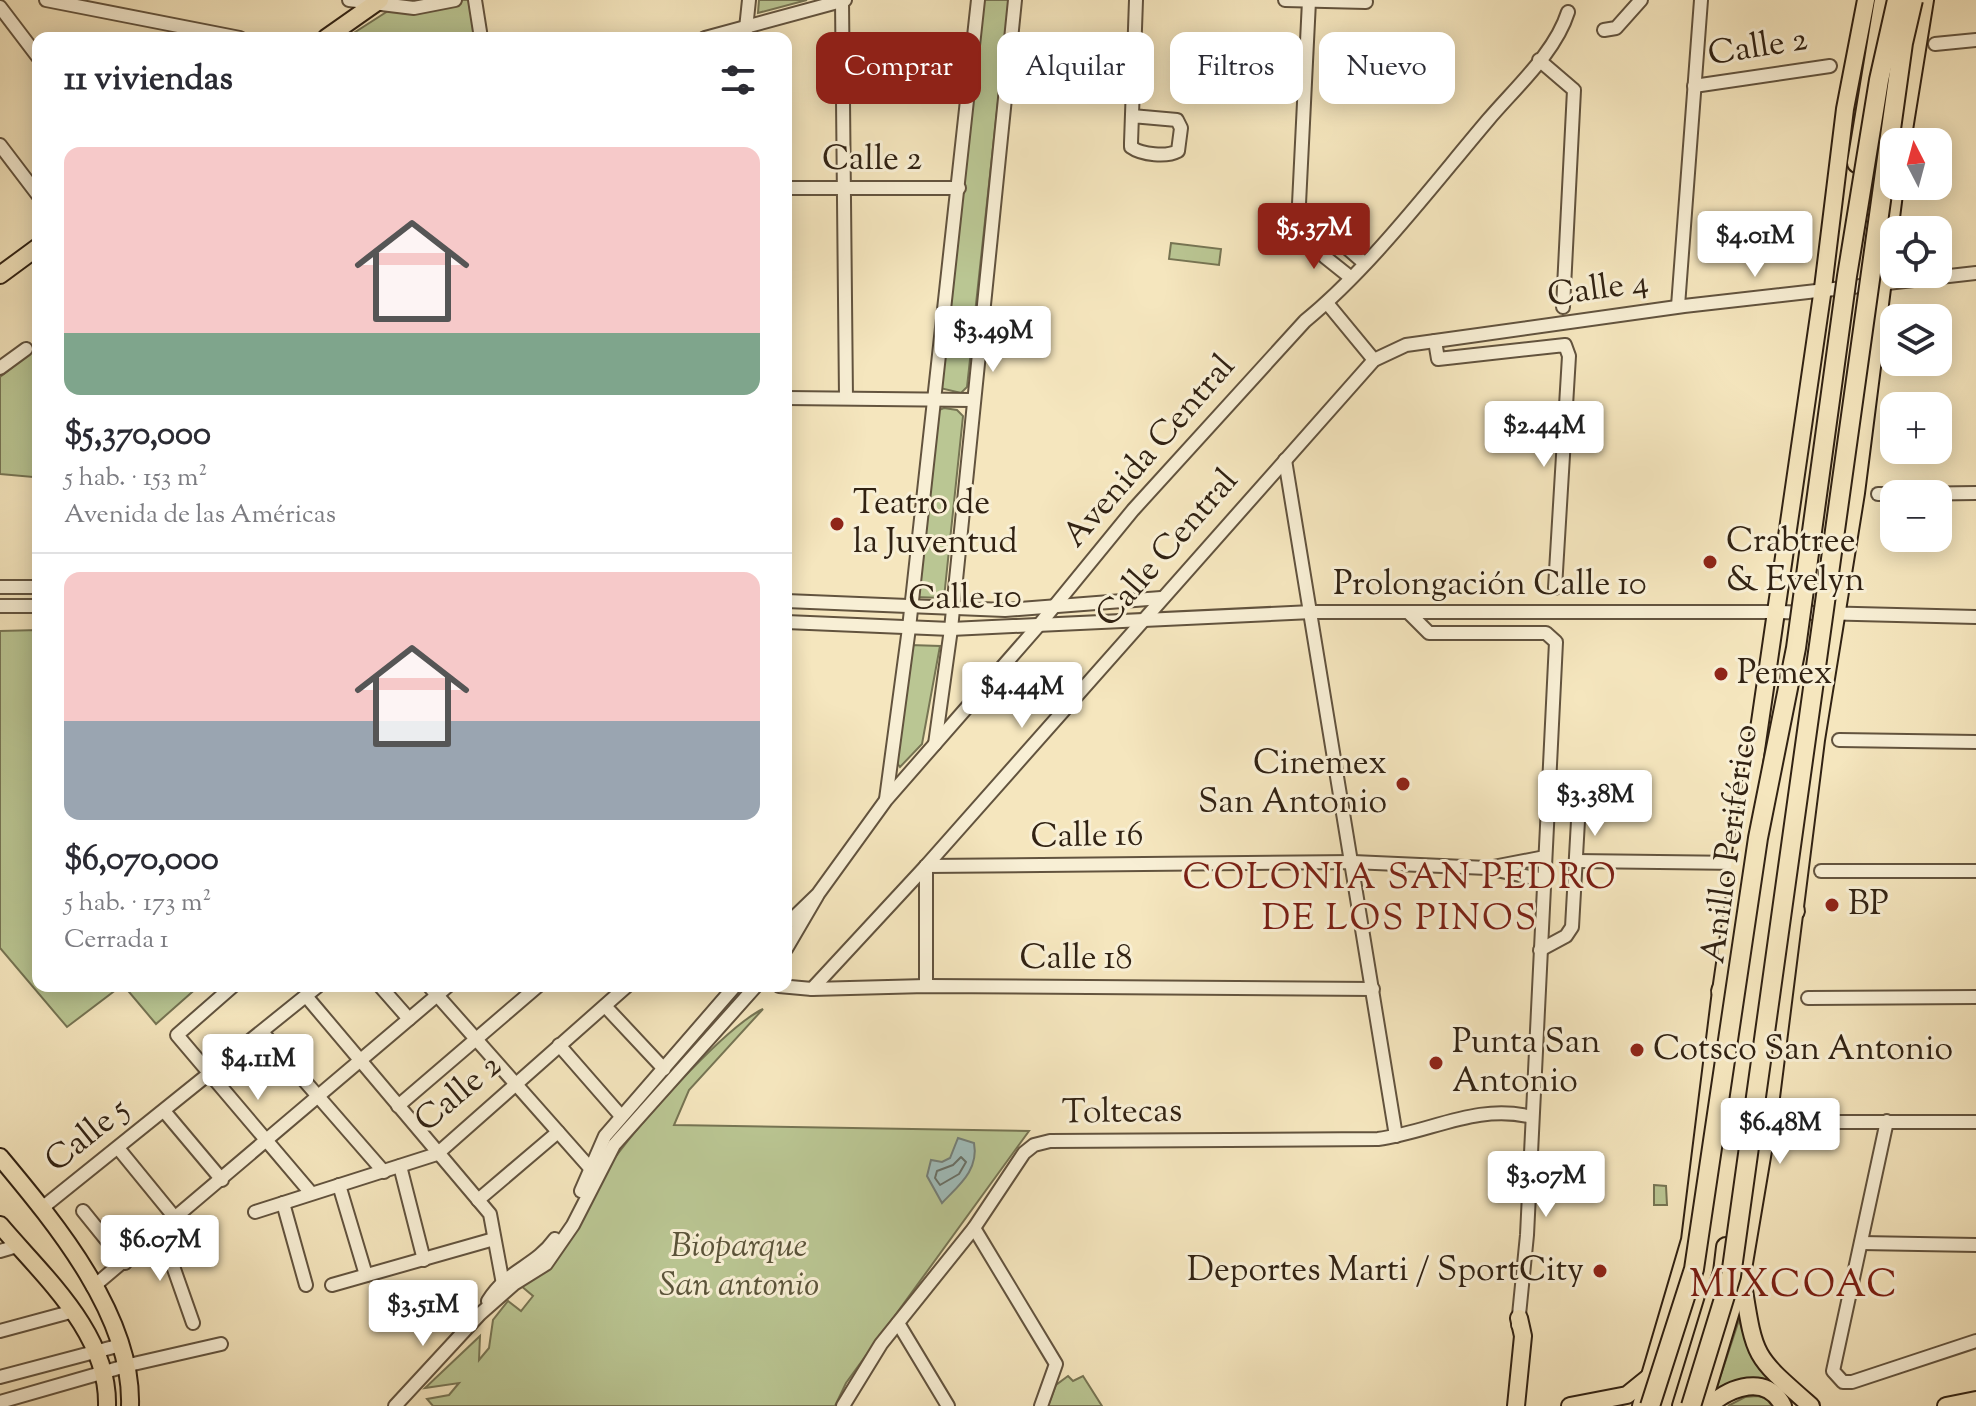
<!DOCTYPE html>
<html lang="es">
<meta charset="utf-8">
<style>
body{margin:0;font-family:"Sorts Mill Goudy",serif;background:#f7f7f7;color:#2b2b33;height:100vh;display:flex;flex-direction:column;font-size:30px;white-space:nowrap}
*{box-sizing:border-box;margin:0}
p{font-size:26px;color:#7c7c81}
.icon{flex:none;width:44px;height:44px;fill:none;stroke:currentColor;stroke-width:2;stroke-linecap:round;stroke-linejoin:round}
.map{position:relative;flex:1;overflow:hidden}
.side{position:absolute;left:32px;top:32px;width:760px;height:960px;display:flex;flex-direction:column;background:#fff;border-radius:16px;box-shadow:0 4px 20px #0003}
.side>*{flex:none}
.hud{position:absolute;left:816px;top:32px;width:760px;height:72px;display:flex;gap:16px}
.needle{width:52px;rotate:354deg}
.buttons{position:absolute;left:1880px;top:128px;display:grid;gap:16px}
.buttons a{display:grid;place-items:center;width:72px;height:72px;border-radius:16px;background:#fff;box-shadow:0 4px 20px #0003;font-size:40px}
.price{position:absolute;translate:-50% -68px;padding:0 18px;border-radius:8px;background:#fff;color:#222;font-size:26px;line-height:52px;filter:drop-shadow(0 2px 4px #0008)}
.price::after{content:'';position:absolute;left:50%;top:48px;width:24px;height:18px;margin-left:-12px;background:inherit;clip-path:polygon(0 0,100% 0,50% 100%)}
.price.on{background:#8f2418;color:#fff}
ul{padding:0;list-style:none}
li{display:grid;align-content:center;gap:16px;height:424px;padding:0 32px}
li+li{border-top:2px solid #e1e1e2}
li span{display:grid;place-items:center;height:248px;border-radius:16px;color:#555}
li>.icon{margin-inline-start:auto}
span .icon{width:144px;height:144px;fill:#fffc;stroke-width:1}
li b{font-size:34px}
h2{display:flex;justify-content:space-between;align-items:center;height:96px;padding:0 32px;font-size:34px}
.chip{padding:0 28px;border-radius:16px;background:#fff;box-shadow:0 4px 20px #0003;font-size:28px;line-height:72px}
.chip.on{background:#8f2418;color:#fff}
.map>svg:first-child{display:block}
</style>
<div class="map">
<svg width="1976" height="1406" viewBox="0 0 1976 1406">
<rect width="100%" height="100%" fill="#f5e6be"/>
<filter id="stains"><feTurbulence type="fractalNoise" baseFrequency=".0025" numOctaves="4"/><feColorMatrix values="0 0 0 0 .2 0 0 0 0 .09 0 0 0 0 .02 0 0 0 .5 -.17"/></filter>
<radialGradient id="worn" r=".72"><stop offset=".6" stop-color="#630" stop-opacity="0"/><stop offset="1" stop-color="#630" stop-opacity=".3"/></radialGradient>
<g fill="#bac693" stroke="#767453" stroke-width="2">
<polygon points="463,0 470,0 478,38 346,38 388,11 416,13"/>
<polygon points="759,0 807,0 758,13"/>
<polygon points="981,0 1009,0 967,387 961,393 940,388"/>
<polygon points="1171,243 1221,249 1219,265 1169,259"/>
<polygon points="38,347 38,471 33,477 0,474 0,377"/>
<polygon points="944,408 957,410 963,416 944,598 914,597 939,410"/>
<polygon points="38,630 38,986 121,986 67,1027 0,948 0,631"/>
<polygon points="910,645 940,646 922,744 900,767 897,763"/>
<polygon points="124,986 199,986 156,1024"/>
<path d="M763 1009 689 1090 674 1125 1029 1131 846 1383 835 1406H433L427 1399 449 1395 459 1383 425 1388 480 1336 479 1360 489 1348 493 1320 508 1301 521 1311 533 1296 520 1285C570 1260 579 1216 606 1171 629 1133 725 1027 763 1009Z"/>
<polygon points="1654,1185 1666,1186 1667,1205 1654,1205"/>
<polygon points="1739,1320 1751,1355 1771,1382 1758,1379 1714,1396"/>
<polygon points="1068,1376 1073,1381 1083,1376 1102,1406 1048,1406 1056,1385"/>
<polygon points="1757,1396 1766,1398 1772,1406 1728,1406 1745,1397"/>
</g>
<path fill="#a0bdbb" stroke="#747f78" stroke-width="2" d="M958 1138 974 1143C979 1170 959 1185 942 1203L927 1176 931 1160 942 1162 950 1158Z"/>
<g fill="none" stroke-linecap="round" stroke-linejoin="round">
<polygon stroke="#687067" stroke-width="2" points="961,1157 966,1162 959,1174 940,1185 935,1178 937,1171 953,1165"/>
<defs>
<g id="minor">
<polyline points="46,0 240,38"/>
<polyline points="349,0 414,8 455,0"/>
<polyline points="475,0 481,38"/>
<polyline points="1285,0 1366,2"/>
<polyline points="842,1 846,398"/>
<polyline points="1309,1 1298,224 1320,239 1339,241 1363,262"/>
<polyline points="0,7 38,57"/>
<polyline points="1604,30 1616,28 1641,0"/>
<polyline points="705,38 845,0"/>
<polyline points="745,38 749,0"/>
<polyline points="1935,44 1976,40"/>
<polyline points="1009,58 1134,66"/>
<polyline points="1539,60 1574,90 1563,307"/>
<polyline points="1694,86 1830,66"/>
<path d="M1132 116 1177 120 1181 128 1178 151C1167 157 1142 155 1131 147V143L1136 0"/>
<polyline points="0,145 38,195"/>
<polyline points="786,188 959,188"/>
<polyline points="1320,239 1325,257 1350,277"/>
<polyline points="1327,303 1374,360"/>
<polyline points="1678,306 1701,0"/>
<polyline points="1435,341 1438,359 1565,345 1569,356 1555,588"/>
<polyline points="0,368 26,349"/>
<polyline points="786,398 972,400"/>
<polyline points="1285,460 1396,1136"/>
<polyline points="1878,494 1894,494"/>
<polyline points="1902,494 1976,493"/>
<polyline points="0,587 38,587"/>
<polyline points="786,601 1005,610 1161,598"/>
<polyline points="0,606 38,606"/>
<polyline points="1408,612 1429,633 1546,633 1556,642 1527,1235 1518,1325"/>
<polyline points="786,622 951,629 1312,612 1776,612 1976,617"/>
<polyline points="1839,740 1976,742"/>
<polyline points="935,744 951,629 1015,0"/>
<polyline points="886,799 909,628 978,0"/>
<polyline points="1576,861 1741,863"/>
<polyline points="926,866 1353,862 1487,868 1544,880"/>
<polyline points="1493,867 1545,857"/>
<polyline points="1821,871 1976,871"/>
<path d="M786 925 818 894 886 800 1039 625 1133 510 1305 321C1371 267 1432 186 1488 120 1515 88 1555 53 1568 12"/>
<polyline points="786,949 817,896"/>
<polyline points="1540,950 1566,936 1572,927 1579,803 1570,793 1554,795 1548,801"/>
<polyline points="233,986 177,1035 311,1193"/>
<polyline points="380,986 409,1019"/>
<polyline points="429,986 590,1168"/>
<polyline points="779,986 812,989 926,986 1373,989"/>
<polyline points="926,986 926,866"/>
<polyline points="812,989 926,866 1374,360 1406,345 1435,341 1684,306 1976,273"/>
<polyline points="306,996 490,1214 503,1284"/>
<polyline points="1808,998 1976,997"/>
<polyline points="605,1006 664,1069"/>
<polyline points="262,1032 384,1172"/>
<polyline points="559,1045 621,1116"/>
<polyline points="398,1106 538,986"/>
<polyline points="164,1111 222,1180"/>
<polyline points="1887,1121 1833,1371 1843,1382 1852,1382 1976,1341"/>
<polyline points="1791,1122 1976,1122"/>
<polyline points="118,1148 176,1219"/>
<polyline points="400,1166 424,1260"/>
<polyline points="339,1185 366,1275"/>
<polyline points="581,1191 605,1136 735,986"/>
<polyline points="478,1200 558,1132"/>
<polyline points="283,1203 306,1285"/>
<polyline points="42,1208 318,986"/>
<polyline points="83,1211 125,1263"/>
<polyline points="255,1212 437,1154 627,986"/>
<polyline points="974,1228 1056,1364 1041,1406"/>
<polyline points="161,1232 193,1323"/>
<polyline points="1861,1243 1976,1245"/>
<polyline points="0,1251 17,1246"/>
<polyline points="332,1285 494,1239"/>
<polyline points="93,1287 448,986"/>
<path d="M488 1301C509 1268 534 1268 555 1239"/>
<polyline points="898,1323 948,1406"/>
<polyline points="0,1331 74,1311"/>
<polyline points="0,1377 121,1345"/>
<polyline points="0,1402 129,1365 221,1344"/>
<polyline points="395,1406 480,1314 514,1284 546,1264 573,1225 614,1145 756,986"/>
<path d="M843 1406 881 1344 974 1228 1024 1153 1034 1145 1050 1141 1378 1139C1431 1132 1477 1103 1532 1117"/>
</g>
<g id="major">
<polyline points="326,38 380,0"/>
<polyline points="1902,142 1925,0"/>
<polyline points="0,275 38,247"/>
<path d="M0 1157C55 1223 133 1316 130 1406"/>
<path d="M0 1225C43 1276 109 1333 107 1406"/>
<path d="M1743 1284C1755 1359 1753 1355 1811 1406"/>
<polyline points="1516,1406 1523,1336 1519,1318"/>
<polyline points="1570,1406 1627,1395 1648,1378"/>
<polyline points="1641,1406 1690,1240 1721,991 1823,288 1845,109 1866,0"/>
<polyline points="1702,1406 1742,1275 1768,1121 1816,740 1856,493 1895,186"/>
<path d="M1709 1406C1730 1387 1767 1373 1783 1406"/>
<polyline points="1946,1406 1976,1400"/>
</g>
<g id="highway">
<polyline points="1857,163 1884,0"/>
<polyline points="1792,878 1790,894 1795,911"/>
<polyline points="1721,991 1738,955"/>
<polyline points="1682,1406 1723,1272 1726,1247"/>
<polyline points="1973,1406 1976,1405"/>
</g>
</defs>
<use href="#minor" stroke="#62533e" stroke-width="16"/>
<use href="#major" stroke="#312213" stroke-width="20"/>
<use href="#highway" stroke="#312213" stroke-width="22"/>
<use href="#minor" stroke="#f8efd5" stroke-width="12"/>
<use href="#major" stroke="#f5e6be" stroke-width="16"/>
<use href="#highway" stroke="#f5e6be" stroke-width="18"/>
<defs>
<g id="highway-bridge">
<polyline points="1650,1406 1694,1269 1758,838 1796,648 1847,276 1879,80 1897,0"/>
<polyline points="1691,1406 1731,1276 1903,43 1913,0"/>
</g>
</defs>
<use href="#highway-bridge" stroke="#312213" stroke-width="22" stroke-linecap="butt"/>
<use href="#highway-bridge" stroke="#f5e6be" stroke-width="18"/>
</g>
<g fill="#8f2418" stroke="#f8efd5" stroke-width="3">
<circle cx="837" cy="524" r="8"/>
<circle cx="1710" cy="562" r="8"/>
<circle cx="1721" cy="674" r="8"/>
<circle cx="1403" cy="784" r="8"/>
<circle cx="1832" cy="905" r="8"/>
<circle cx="1637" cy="1050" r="8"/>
<circle cx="1436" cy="1063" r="8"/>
<circle cx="1600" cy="1271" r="8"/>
</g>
<g text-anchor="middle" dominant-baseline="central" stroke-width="6" stroke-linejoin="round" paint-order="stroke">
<g font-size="34" fill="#312213" stroke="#f8efd5">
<text transform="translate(1758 48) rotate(-9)">Calle 2</text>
<text x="872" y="160">Calle 2</text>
<text transform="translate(1598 290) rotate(-8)">Calle 4</text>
<text transform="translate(1150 452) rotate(-49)">Avenida Central</text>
<text transform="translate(1168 549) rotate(-49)">Calle Central</text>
<text x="1490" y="585">Prolongación Calle 10</text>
<text transform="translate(965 599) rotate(-1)">Calle 10</text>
<text transform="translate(1087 837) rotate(-1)">Calle 16</text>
<text transform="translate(1731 844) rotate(-82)">Anillo Periférico</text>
<text x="1076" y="959">Calle 18</text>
<text transform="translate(459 1094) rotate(-40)">Calle 2</text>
<text transform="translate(1122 1113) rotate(-1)">Toltecas</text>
<text transform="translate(88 1136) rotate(-39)">Calle 5</text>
</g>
<g font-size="34" fill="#312213" stroke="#f8efd5" text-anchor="start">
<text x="853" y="504">Teatro de<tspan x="853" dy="39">la Juventud</tspan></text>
<text x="1726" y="542">Crabtree<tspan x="1726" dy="39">&amp; Evelyn</tspan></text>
<text x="1737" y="674">Pemex</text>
<text x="1387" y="764" text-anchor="end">Cinemex<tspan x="1387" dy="39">San Antonio</tspan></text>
<text x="1848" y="905">BP</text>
<text x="1452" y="1043">Punta San<tspan x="1452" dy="39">Antonio</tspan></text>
<text x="1653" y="1050">Cotsco San Antonio</text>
<text x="1584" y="1271" text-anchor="end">Deportes Marti / SportCity</text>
</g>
<g font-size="34" font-style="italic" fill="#5a5339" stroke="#f8efd5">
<text x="739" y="1247">Bioparque<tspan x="739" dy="39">San antonio</tspan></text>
</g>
<g font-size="36" letter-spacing="2" fill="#7a1f14" stroke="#f8efd5">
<text x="1400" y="879">COLONIA SAN PEDRO<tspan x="1400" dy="41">DE LOS PINOS</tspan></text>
</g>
<g font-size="38" letter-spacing="2" fill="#7a1f14" stroke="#f8efd5">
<text x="1794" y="1287">MIXCOAC</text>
</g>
</g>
<rect width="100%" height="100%" filter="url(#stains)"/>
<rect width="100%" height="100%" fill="url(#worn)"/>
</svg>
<div class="buttons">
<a><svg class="needle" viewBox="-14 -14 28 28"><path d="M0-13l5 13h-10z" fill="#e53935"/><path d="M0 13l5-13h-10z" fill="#7c7c81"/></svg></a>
<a><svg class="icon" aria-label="locate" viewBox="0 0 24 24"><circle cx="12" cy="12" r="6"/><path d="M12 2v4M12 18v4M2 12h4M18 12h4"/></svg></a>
<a><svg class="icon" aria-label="layers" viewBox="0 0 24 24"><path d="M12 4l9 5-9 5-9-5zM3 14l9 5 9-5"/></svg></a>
<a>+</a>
<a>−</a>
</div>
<b class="price on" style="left:1314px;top:271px">$5.37M</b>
<b class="price" style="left:1755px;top:279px">$4.01M</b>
<b class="price" style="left:993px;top:374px">$3.49M</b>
<b class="price" style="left:1544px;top:469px">$2.44M</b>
<b class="price" style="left:1022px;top:730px">$4.44M</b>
<b class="price" style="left:1595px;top:838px">$3.38M</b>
<b class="price" style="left:258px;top:1102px">$4.11M</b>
<b class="price" style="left:1780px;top:1166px">$6.48M</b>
<b class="price" style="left:1546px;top:1219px">$3.07M</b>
<b class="price" style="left:160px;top:1283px">$6.07M</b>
<b class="price" style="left:423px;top:1348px">$3.51M</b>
<div class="hud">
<a class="chip on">Comprar</a>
<a class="chip">Alquilar</a>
<a class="chip">Filtros</a>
<a class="chip">Nuevo</a>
</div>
<section class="side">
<h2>11 viviendas<svg class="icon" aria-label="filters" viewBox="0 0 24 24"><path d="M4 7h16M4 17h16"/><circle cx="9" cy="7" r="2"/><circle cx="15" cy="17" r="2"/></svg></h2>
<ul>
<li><span style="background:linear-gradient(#f6c9c9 75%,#7fa58c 0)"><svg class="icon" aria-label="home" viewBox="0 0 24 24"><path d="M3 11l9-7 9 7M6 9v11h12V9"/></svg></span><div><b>$5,370,000</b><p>5 hab. · 153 m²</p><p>Avenida de las Américas</p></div></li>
<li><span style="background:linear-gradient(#f6c9c9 60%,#9aa5b1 0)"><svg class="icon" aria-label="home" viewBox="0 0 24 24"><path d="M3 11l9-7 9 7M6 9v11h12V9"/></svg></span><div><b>$6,070,000</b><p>5 hab. · 173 m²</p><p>Cerrada 1</p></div></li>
</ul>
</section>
</div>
